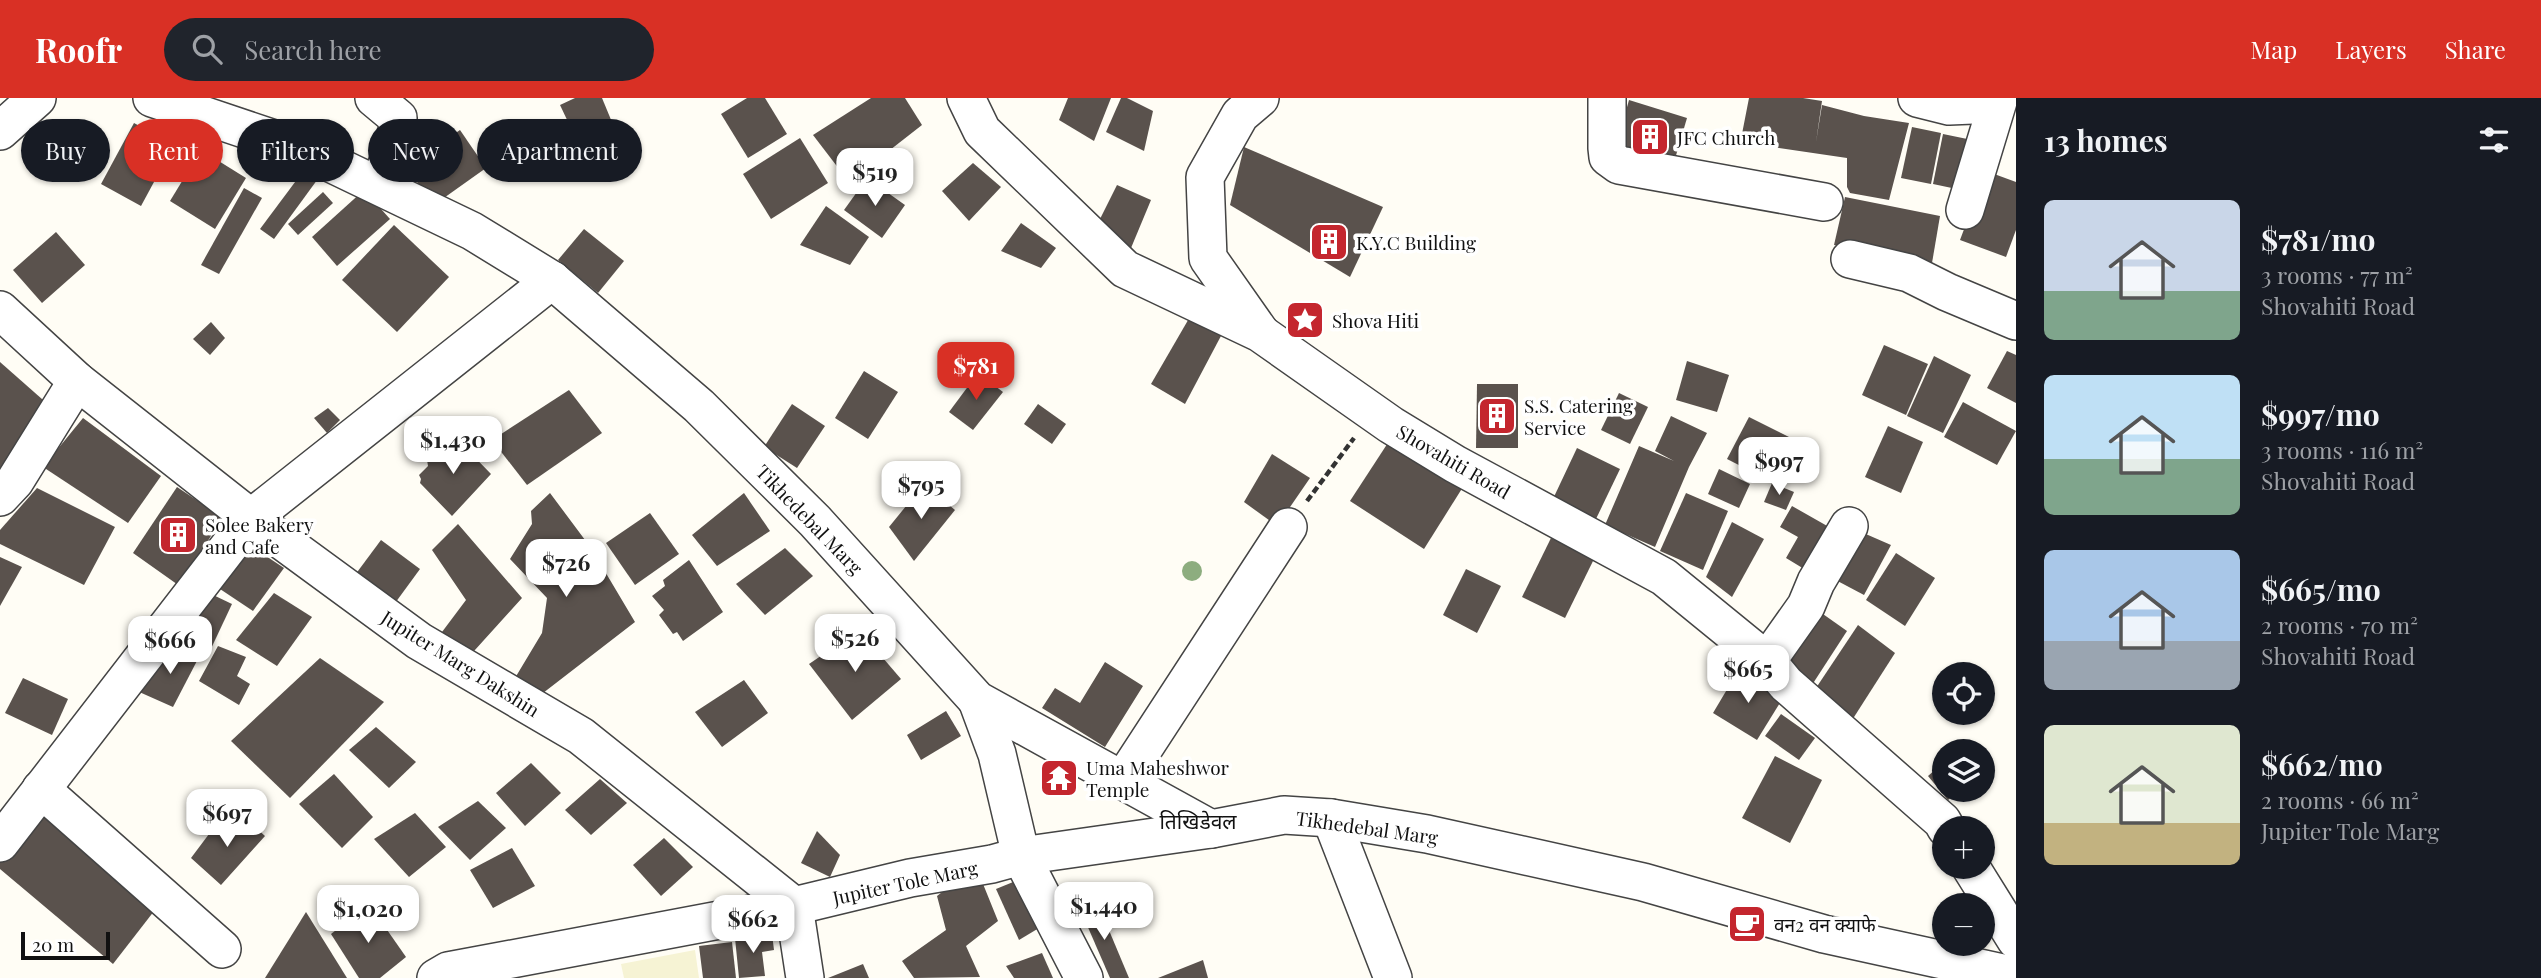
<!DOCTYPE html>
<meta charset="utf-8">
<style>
body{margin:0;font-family:"Playfair Display","Noto Sans Devanagari",serif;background:#20242c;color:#f1f3f6;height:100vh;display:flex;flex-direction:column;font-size:26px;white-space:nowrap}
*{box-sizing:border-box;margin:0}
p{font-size:23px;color:#9ea1a6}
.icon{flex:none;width:38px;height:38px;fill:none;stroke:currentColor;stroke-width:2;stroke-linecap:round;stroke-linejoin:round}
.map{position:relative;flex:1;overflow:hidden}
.sheet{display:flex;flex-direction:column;background:#171b24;width:525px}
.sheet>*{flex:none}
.top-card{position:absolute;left:21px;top:21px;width:665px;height:63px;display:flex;gap:14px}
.fabs{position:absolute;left:1932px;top:564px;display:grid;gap:14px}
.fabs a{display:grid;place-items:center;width:63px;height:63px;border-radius:50%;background:#171b24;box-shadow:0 2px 5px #0004;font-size:35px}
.scale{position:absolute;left:21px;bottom:18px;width:89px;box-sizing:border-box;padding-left:7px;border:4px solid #111;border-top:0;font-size:19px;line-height:24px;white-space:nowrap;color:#111;-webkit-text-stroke:5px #fff;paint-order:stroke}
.price{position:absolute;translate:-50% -60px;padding:0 16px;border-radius:14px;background:#fff;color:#222;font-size:23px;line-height:46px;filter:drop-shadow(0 2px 4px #0008)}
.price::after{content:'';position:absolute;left:50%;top:42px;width:21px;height:16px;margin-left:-10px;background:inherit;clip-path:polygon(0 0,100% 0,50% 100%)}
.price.current{background:#d93025;color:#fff}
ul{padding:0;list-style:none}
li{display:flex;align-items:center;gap:21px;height:175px;padding:0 28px}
li span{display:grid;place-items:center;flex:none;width:196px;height:140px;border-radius:10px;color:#555}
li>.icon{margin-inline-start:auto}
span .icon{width:84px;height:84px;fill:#fffc;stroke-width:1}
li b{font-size:30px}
h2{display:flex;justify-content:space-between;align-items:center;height:84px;padding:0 28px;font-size:30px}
.chip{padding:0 24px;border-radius:32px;background:#171b24;box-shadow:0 2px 5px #0004;font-size:24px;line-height:63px}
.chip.current{background:#d93025;color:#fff}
header{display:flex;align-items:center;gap:42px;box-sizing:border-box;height:98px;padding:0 35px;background:#d93025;color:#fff}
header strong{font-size:33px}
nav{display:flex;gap:38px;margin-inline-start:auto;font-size:24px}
.search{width:490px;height:63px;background:#20242c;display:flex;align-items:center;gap:18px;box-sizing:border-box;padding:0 24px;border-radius:38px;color:#9ea1a6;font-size:26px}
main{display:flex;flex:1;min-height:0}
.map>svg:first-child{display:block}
</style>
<header>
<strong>Roofr</strong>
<div class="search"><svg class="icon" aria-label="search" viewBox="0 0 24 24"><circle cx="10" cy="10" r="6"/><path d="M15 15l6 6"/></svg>Search here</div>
<nav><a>Map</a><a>Layers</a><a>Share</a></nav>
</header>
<main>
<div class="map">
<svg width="2016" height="880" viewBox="0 0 2016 880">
<rect width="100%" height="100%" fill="#fffdf5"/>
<polygon fill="#f6f3d4" points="695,852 699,880 624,880 621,866"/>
<g fill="#5a524d">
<polygon points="575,0 602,0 614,29 579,47 560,7"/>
<polygon points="747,0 765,0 787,36 748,60 721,16"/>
<polygon points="871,0 905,0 922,27 849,84 813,37"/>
<polygon points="1068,0 1111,0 1094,43 1059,22"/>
<polygon points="1121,0 1127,0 1153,13 1144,53 1106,34"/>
<polygon points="1749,0 1803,0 1822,3 1816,44 1822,7 1864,18 1909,25 1889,102 1850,95 1847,89 1847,60 1779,50 1741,41"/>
<polygon points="1629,2 1687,20 1672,71 1613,59"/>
<polygon points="134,25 174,47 141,108 101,86"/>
<polygon points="1912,29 1941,35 1931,86 1901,80"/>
<polygon points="460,32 486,70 434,107 406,69"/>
<polygon points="1943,36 1977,43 1966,93 1933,86"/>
<polygon points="800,40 828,85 771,121 743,76"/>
<polygon points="1244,49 1383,109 1350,179 1230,107"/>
<polygon points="201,52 246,80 215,131 170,103"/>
<polygon points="973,65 1001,89 969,123 942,93"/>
<polygon points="307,68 320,78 274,141 260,131"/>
<polygon points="1986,73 2016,84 2016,132 2006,159 1960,142"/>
<polygon points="867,80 905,107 882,140 844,112"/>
<polygon points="1117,87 1151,102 1131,150 1093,135"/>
<polygon points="244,90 262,100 219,176 201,167"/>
<polygon points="364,92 390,121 337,168 312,139"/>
<polygon points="323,94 333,105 298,137 288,126"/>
<polygon points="1845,99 1940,118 1932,165 1834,147"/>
<polygon points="826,108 869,139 850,167 800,147"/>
<polygon points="1021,125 1056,150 1041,170 1001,153"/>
<polygon points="394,127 449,179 397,234 342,182"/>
<polygon points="584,131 624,163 598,195 558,162"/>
<polygon points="56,134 85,167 42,205 13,172"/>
<polygon points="1191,217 1222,236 1185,306 1151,286"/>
<polygon points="211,224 225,240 210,257 193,241"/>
<polygon points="1884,247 1928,266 1906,317 1862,297"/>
<polygon points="2007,253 2016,257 2016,305 1987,290"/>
<polygon points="1934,258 1971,277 1943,335 1907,318"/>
<polygon points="1687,263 1729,277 1717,314 1676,302"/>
<polygon points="0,264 51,309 0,392"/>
<polygon points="864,273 898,294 868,341 835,320"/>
<polygon points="978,275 1003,294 973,332 949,314"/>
<polygon points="1477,286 1518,286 1518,350 1476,350"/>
<polygon points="569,292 602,335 527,387 492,342"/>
<polygon points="1619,295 1648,309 1630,346 1601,332"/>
<polygon points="1963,304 2016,333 1997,367 1944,339"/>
<polygon points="792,306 825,328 797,370 764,349"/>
<polygon points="1038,306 1066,326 1052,346 1024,326"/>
<polygon points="328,310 340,322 327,335 314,320"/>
<polygon points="1671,318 1707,335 1689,369 1655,449 1605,427 1639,348 1674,363 1655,353"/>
<polygon points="1749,319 1793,341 1772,384 1727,361"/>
<polygon points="83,320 161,378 128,425 43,369"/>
<polygon points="1888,328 1923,344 1901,395 1865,379"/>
<polygon points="1395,334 1468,381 1424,451 1350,403"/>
<polygon points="456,340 491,376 452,418 420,385 421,381 419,377 428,368 427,362 438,350 445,350"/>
<polygon points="1577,350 1620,371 1595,423 1552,403"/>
<polygon points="1272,356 1310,380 1277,428 1244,404"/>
<polygon points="1719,371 1750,386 1739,410 1708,396"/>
<polygon points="1772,385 1794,394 1786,412 1764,404"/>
<polygon points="924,386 955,412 914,463 889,429"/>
<polygon points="177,389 222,419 181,489 133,455"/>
<polygon points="37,390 115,429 84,487 0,446 0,432"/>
<polygon points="550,395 591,450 635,524 534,602 512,585 542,535 547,500 510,461 532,426 531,413"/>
<polygon points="744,395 770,433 717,468 692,437"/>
<polygon points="1686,395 1728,413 1703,472 1660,453"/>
<polygon points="1792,408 1829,429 1814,477 1786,460 1798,439 1780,429"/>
<polygon points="650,415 679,456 635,487 606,445"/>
<polygon points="1732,424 1764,441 1732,499 1706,479"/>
<polygon points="458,426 522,500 465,563 436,542 466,502 432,452"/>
<polygon points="1852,430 1891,447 1864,497 1830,479"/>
<polygon points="1551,440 1594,461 1565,520 1522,499"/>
<polygon points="381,442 420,471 390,512 355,477"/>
<polygon points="248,446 284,470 253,513 217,489"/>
<polygon points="785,450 813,478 765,517 736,486"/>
<polygon points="1896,455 1935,480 1905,528 1866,502"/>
<polygon points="0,459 22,469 0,508"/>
<polygon points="689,462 723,514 683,543 677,534 673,536 659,517 664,512 652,498 665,488 663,482"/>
<polygon points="1466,471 1501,488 1477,535 1443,517"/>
<polygon points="209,495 232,506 208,557 175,540"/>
<polygon points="274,495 312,519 277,568 236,542"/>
<polygon points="1813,509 1847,533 1810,590 1775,561"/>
<polygon points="1858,527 1895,555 1847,630 1810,599"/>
<polygon points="859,532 901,581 852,622 809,566"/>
<polygon points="173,547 199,559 173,609 137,593"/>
<polygon points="218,548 246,559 237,578 250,586 239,607 199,583"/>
<polygon points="320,560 384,604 290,700 231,643"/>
<polygon points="1105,564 1143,588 1105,649 1042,610 1055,590 1080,605"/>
<polygon points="1738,573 1783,600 1757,642 1713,615"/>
<polygon points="23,580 68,601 52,637 5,615"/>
<polygon points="744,582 768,615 722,649 695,614"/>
<polygon points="946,613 961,638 921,662 907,637"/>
<polygon points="1781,616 1815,640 1799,662 1765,638"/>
<polygon points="376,629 416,664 389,690 349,652"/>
<polygon points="1775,658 1822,682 1790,745 1742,720"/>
<polygon points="1944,664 1944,691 1961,691 1948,702 1928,678"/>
<polygon points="531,665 561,695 525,728 496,695"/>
<polygon points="334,676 373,719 342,750 299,706"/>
<polygon points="600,681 627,705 591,737 565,712"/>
<polygon points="478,703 506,730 470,762 438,729"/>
<polygon points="415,715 446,749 409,779 374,741"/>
<polygon points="42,716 158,808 113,866 0,771 0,763"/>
<polygon points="245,720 265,738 221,787 191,760 218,724 231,734"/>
<polygon points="817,733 840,757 830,779 801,765"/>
<polygon points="664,740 693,769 661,798 633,767"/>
<polygon points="512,750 535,788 493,810 470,772"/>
<polygon points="1023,780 1044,827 1019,842 996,791"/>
<polygon points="959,781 981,781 998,823 966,848 980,879 914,880 902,863 946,832 937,798"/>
<polygon points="369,806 406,859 380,880 359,880 331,836"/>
<polygon points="1098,806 1129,880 1110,880 1080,811"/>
<polygon points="306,814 347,880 265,880"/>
<polygon points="772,836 774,852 762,854 765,878 739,880 735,840"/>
<polygon points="732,844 736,880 703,880 699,848"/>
<polygon points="1042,855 1053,880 1014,880 1006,868"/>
<polygon points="1203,862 1208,880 1158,880"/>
<polygon points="863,866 869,880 828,880"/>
</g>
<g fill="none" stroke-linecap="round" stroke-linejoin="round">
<defs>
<g id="minor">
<polyline points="152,0 295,48 472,133 552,182 699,308 815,423 977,602 1211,731 1284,717 1331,720 1427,736 1643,784 1824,836 2016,878"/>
<polyline points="374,0 398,20 396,47 378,87"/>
<polyline points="966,0 982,33 1125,171 1260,235 1391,327 1455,366 1664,479 1767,563 1786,586 1942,723 1946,730"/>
<polyline points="1607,0 1607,50 1608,59 1619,67 1824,104"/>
<polyline points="1917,0 1949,8 1973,7 1980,0"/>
<polyline points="0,33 37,0"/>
<polyline points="1965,112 1999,0"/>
<polyline points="1850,161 1909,175 1947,194 2016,223"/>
<polyline points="0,212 77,283 251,420 419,543 581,638 794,808 805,880"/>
<polyline points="1260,234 1208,160 1205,79 1240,17 1260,0"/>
<polyline points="0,399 15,383 77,283"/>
<polyline points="1767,563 1806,508 1816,484 1849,428"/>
<polyline points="977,602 997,656 1021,758 1084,880"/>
<polyline points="1123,682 1288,429"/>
<polyline points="41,691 222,851"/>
<polyline points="1331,720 1393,880"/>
<polyline points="0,745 251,420 552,182"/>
<polyline points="1970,768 2016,842"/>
<polyline points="436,880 448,873 794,808 910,780 992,766 1021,758 1211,731"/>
</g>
</defs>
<use href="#minor" stroke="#444" stroke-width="40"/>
<polyline stroke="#333" stroke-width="4.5" stroke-dasharray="7 3.5" stroke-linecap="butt" points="1307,403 1354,340"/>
<use href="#minor" stroke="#fff" stroke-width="37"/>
</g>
<circle fill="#8dad7f" cx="1192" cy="473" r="10"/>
<defs>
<symbol id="building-square" viewBox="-11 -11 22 22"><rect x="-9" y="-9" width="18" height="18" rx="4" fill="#c4262e" stroke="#fff"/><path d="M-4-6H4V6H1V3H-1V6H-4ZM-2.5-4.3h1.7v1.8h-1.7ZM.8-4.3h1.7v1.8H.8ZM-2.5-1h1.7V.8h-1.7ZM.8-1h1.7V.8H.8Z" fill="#fff"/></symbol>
<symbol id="sight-square" viewBox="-11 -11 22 22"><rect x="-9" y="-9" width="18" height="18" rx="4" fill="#c4262e" stroke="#fff"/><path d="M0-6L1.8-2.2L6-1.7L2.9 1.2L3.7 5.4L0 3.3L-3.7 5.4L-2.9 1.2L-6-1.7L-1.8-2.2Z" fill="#fff"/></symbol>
<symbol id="temple-square" viewBox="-11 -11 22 22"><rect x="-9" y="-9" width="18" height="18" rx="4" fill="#c4262e" stroke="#fff"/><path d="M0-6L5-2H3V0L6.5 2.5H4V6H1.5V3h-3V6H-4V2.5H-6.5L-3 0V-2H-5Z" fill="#fff"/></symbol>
<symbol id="cafe-square" viewBox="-11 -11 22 22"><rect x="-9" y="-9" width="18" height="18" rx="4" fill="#c4262e" stroke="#fff"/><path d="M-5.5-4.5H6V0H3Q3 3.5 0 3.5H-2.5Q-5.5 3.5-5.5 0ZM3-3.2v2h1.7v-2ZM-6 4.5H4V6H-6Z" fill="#fff"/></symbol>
</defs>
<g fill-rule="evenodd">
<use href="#building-square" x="1628" y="17" width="44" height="44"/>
<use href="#building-square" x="1307" y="122" width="44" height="44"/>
<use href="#sight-square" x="1283" y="200" width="44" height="44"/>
<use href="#building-square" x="1475" y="296" width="44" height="44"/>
<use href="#building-square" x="156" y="415" width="44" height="44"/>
<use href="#temple-square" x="1037" y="658" width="44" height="44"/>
<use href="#cafe-square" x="1725" y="804" width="44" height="44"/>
</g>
<g text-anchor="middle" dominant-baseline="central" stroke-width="7" stroke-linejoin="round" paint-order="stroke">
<g font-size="19" fill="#111" stroke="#fff" text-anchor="start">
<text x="1677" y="39">JFC Church</text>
<text x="1356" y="144">K.Y.C Building</text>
<text x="1332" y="222">Shova Hiti</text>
<text x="1524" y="307">S.S. Catering<tspan x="1524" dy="22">Service</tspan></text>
<text x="205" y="426">Solee Bakery<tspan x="205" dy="22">and Cafe</tspan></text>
<text x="1086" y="669">Uma Maheshwor<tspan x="1086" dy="22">Temple</tspan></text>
<text x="1774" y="826">वन2 वन क्याफे</text>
</g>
<g font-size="19" fill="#111" stroke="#fff">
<text transform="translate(1454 363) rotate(30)">Shovahiti Road</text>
<text transform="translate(810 421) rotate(46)">Tikhedebal Marg</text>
<text transform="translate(461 565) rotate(32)">Jupiter Marg Dakshin</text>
<text transform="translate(1367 729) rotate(8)">Tikhedebal Marg</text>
<text transform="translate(905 784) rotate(-12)">Jupiter Tole Marg</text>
</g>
<g font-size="21" fill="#111" stroke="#fff">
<text x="1198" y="722">तिखिडेवल</text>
</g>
</g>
</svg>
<div class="fabs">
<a><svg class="icon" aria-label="locate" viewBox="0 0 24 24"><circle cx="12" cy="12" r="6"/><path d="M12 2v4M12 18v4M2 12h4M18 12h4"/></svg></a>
<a><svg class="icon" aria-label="layers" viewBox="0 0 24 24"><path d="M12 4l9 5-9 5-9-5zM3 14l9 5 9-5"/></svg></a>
<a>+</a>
<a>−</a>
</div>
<div class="scale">20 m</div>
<b class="price" style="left:875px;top:110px">$519</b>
<b class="price current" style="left:976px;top:304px">$781</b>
<b class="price" style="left:453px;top:378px">$1,430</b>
<b class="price" style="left:1779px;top:399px">$997</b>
<b class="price" style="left:921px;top:423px">$795</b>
<b class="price" style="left:566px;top:501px">$726</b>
<b class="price" style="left:855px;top:576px">$526</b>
<b class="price" style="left:170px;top:578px">$666</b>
<b class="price" style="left:1748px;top:607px">$665</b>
<b class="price" style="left:227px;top:751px">$697</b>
<b class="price" style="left:1104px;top:844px">$1,440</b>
<b class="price" style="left:368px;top:847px">$1,020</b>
<b class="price" style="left:753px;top:857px">$662</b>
<div class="top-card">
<a class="chip">Buy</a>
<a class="chip current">Rent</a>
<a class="chip">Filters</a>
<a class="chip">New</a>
<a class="chip">Apartment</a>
</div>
</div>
<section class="sheet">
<h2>13 homes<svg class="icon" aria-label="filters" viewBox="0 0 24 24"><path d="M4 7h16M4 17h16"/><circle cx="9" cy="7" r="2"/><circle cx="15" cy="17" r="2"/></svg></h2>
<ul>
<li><span style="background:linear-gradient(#c9d6e8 65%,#7fa58c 0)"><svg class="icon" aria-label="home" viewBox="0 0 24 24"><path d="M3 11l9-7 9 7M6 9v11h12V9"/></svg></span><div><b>$781/mo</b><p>3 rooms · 77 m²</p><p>Shovahiti Road</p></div></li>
<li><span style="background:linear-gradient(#bfe0f5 60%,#7fa58c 0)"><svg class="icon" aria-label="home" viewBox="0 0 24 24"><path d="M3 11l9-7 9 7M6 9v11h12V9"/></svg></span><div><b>$997/mo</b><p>3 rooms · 116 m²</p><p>Shovahiti Road</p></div></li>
<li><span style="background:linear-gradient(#a9c7e8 65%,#9aa5b1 0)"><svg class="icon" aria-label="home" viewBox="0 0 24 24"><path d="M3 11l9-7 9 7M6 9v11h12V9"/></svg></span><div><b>$665/mo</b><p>2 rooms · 70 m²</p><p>Shovahiti Road</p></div></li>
<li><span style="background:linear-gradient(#dfe7d0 70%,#c2b280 0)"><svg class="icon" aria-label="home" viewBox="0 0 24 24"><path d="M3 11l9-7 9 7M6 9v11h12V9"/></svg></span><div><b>$662/mo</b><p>2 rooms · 66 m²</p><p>Jupiter Tole Marg</p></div></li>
</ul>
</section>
</main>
